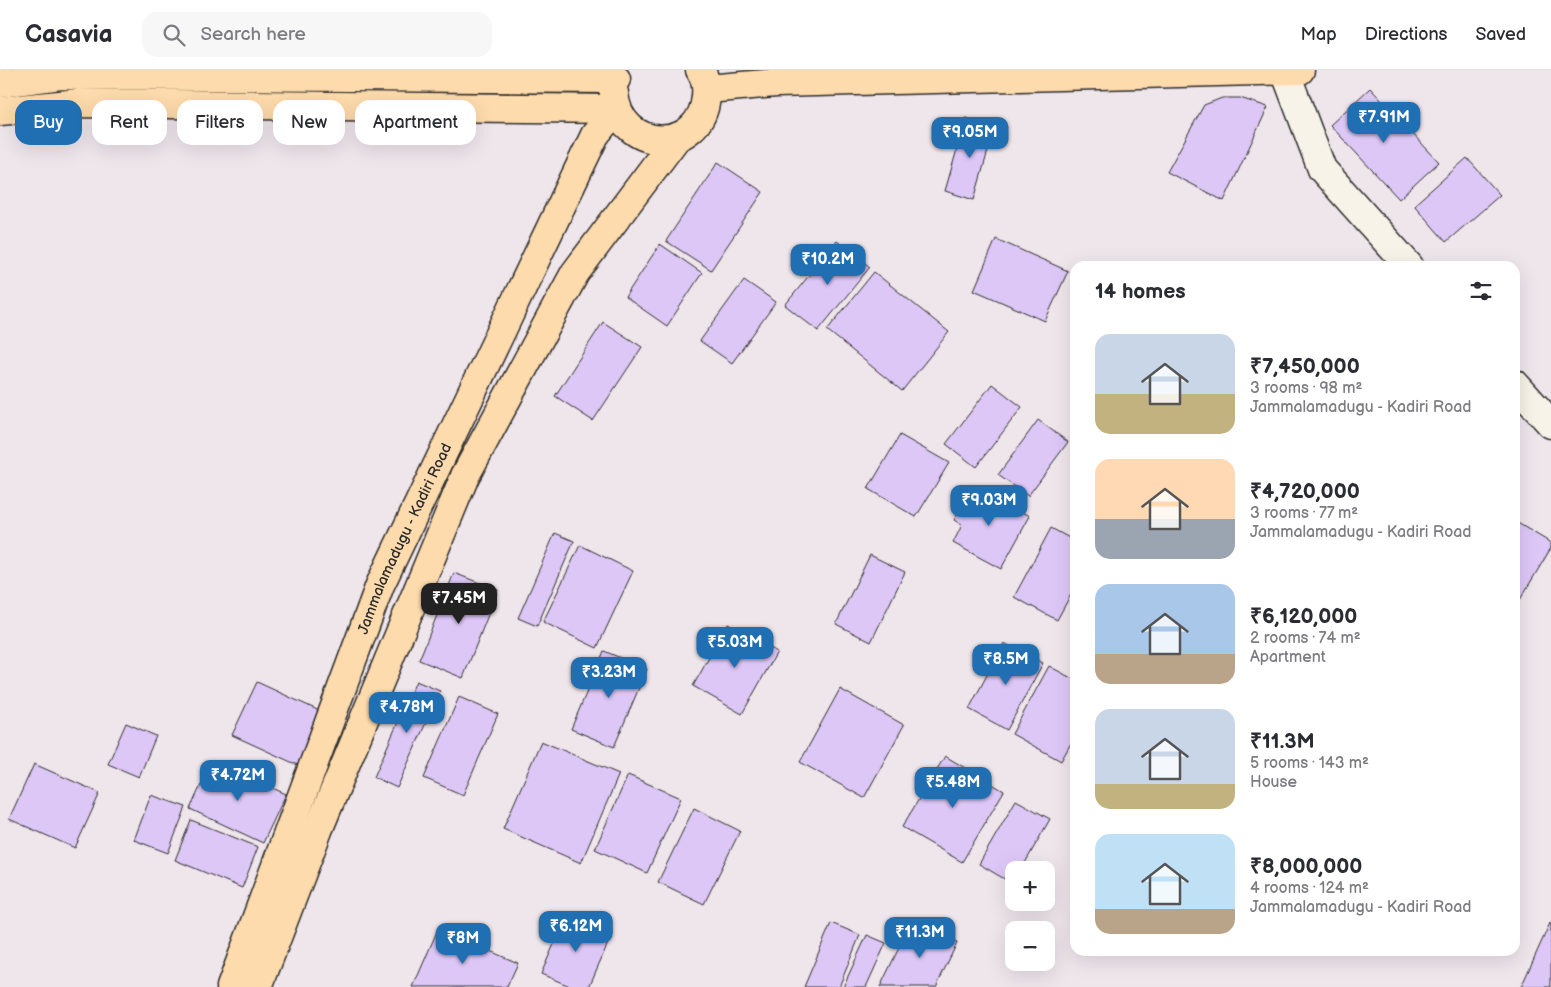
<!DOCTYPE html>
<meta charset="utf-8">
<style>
body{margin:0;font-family:"Balsamiq Sans",sans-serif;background:#f7f7f7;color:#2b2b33;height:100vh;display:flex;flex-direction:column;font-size:19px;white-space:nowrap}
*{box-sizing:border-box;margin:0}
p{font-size:16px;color:#7c7c81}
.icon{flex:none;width:28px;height:28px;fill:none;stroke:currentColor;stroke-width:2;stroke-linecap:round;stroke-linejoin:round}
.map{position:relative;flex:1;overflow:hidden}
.drawer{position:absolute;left:1070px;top:191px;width:450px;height:695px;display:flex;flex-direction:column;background:#fff;border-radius:15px;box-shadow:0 5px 20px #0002}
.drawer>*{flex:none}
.hud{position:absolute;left:15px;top:30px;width:475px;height:45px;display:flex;gap:10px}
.controls{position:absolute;left:1005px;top:791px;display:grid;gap:10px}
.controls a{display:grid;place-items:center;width:50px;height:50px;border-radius:10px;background:#fff;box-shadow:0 5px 20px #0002;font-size:25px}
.price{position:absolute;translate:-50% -42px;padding:0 11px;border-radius:10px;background:#1f6fb2;color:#fff;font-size:16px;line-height:32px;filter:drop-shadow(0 1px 2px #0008)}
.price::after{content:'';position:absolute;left:50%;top:30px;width:15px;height:11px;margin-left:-8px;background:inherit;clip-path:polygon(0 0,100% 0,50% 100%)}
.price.on{background:#222;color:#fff}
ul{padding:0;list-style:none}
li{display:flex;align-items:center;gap:15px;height:125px;padding:0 25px}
li span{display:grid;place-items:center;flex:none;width:140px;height:100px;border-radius:15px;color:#555}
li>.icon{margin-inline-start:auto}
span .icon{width:60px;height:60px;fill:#fffc;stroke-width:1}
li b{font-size:21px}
h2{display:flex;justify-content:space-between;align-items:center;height:60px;padding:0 25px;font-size:21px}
.tag{padding:0 18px;border-radius:15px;background:#fff;box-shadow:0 5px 20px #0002;font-size:18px;line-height:45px}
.tag.on{background:#1f6fb2;color:#fff}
header{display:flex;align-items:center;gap:30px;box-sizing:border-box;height:70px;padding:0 25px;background:#fff;border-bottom:1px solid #e1e1e2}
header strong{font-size:24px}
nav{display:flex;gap:28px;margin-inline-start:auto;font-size:18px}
.search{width:350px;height:45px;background:#f7f7f7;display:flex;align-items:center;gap:12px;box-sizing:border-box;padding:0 18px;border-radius:15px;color:#7c7c81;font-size:19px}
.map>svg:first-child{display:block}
</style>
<header>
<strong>Casavia</strong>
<div class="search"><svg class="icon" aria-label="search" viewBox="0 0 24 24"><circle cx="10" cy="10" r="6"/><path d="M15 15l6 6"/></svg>Search here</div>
<nav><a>Map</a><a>Directions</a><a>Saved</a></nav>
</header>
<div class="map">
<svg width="1551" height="917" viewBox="0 0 1551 917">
<rect width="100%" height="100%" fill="#efe6ec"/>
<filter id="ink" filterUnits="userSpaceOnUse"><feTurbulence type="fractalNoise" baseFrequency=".02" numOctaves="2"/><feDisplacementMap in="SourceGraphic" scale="10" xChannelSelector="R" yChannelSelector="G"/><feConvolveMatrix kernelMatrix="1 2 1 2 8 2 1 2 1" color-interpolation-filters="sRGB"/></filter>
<g filter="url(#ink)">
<g fill="#ddc7f7" stroke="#2b2b2b">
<polygon points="1370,18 1439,92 1399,129 1330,55"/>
<polygon points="1222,28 1240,28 1268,37 1224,131 1167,102 1204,35"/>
<polygon points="966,48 995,56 974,130 945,121"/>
<polygon points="1467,88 1500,125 1446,172 1414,135"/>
<polygon points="718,92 763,122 711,200 666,171"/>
<polygon points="996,169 1068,201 1045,251 974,220"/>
<polygon points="837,171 870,197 818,261 785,235"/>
<polygon points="660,174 702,203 667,256 625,227"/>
<polygon points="874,202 949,262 902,321 827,260"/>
<polygon points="744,210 776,232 732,293 700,271"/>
<polygon points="603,252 642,277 593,351 555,326"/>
<polygon points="992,314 1022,337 976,397 946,374"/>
<polygon points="1038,350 1068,372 1028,426 998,405"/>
<polygon points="900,365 949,393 916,447 868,419"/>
<polygon points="973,415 1030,446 1001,499 953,473 962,455 954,450"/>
<polygon points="1516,452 1551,473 1551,478 1515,538 1515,454"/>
<polygon points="1051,458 1075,471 1075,517 1057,550 1014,527"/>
<polygon points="555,463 574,471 537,556 518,548"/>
<polygon points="580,475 633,501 597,578 543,552"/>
<polygon points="870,485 905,502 871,572 836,554"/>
<polygon points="454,503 498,520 463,608 419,590"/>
<polygon points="728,554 777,582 742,644 693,616"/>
<polygon points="1004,573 1043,593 1007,660 969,639"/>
<polygon points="604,581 647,599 614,677 571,659"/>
<polygon points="1049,596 1075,610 1075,666 1061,691 1012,664"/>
<polygon points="416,611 440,621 397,718 374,707"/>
<polygon points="257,612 326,644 302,697 232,665"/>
<polygon points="840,619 904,655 864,728 800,692"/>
<polygon points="459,627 498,644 463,725 424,708"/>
<polygon points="126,653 156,666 139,707 108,694"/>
<polygon points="541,671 619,704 581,793 503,759"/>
<polygon points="945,686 1004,721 962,792 902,757"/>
<polygon points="212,691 286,724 263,773 190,739"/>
<polygon points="34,694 100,723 75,778 9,749"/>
<polygon points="628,705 681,728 647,803 595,779"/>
<polygon points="151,725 186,737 168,783 134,770"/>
<polygon points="1016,730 1050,749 1021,800 1014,800 1013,814 979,794"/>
<polygon points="694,738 740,761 704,834 658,812"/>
<polygon points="191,750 258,777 242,818 175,790"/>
<polygon points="567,844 612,864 589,917 572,917 541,904"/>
<polygon points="912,851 957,873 936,917 880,917"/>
<polygon points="831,853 860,865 839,917 804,917"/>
<polygon points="1550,853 1551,854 1551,917 1521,917"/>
<polygon points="438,859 518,893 507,917 413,917"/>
<polygon points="867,865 886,873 866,917 843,917"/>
</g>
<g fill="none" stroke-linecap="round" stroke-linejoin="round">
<defs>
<g id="minor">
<polyline points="1285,1 1322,99 1409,196"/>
<polyline points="1515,314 1551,354"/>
</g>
<g id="major">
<polyline points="0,13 61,5 616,9"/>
<polyline points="707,19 776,13 1300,0"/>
<path d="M614 23C619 84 702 85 706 26 707 17 705 7 700 0"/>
<polyline points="0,41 79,33 616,39"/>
<path id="s1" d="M231 917 380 515 595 65 616 39"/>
<polyline points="258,917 319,758 465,406 575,203 677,67"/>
</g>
</defs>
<use href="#minor" stroke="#2b2b2b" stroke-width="31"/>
<use href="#major" stroke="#2b2b2b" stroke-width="31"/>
<use href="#minor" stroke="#f7f3e8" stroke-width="28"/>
<use href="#major" stroke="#fedbac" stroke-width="28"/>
</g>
</g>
<g text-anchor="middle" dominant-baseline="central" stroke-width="4.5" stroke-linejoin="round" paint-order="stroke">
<g font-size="15" fill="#2b2b2b" stroke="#f7f3e8">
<text stroke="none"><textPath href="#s1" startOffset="481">Jammalamadugu - Kadiri Road</textPath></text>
</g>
</g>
</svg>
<div class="controls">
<a>+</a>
<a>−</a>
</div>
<b class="price" style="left:1384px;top:74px">₹7.91M</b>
<b class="price" style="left:970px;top:89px">₹9.05M</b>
<b class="price" style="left:828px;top:216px">₹10.2M</b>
<b class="price" style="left:989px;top:457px">₹9.03M</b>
<b class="price on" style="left:459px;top:555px">₹7.45M</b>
<b class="price" style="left:735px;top:599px">₹5.03M</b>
<b class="price" style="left:1006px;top:616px">₹8.5M</b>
<b class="price" style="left:609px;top:629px">₹3.23M</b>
<b class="price" style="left:407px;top:664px">₹4.78M</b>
<b class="price" style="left:238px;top:732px">₹4.72M</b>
<b class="price" style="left:953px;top:739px">₹5.48M</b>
<b class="price" style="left:576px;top:883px">₹6.12M</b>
<b class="price" style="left:920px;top:889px">₹11.3M</b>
<b class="price" style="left:463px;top:895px">₹8M</b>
<div class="hud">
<a class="tag on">Buy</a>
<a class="tag">Rent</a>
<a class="tag">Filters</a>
<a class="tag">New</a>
<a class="tag">Apartment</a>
</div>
<section class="drawer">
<h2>14 homes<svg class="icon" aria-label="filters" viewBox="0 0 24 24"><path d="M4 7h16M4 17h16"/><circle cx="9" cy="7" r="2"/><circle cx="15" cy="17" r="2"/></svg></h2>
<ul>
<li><span style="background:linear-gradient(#c9d6e8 60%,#c2b280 0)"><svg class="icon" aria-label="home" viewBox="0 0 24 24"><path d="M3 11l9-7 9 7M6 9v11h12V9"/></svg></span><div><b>₹7,450,000</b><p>3 rooms · 98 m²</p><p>Jammalamadugu - Kadiri Road</p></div></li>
<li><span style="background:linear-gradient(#ffd9b3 60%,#9aa5b1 0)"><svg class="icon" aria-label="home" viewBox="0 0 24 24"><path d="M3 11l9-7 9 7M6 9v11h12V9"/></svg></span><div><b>₹4,720,000</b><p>3 rooms · 77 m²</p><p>Jammalamadugu - Kadiri Road</p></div></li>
<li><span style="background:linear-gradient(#a9c7e8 70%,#b9a48a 0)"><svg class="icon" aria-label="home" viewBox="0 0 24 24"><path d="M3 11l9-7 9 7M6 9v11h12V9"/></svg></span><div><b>₹6,120,000</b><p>2 rooms · 74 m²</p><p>Apartment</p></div></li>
<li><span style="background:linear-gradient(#c9d6e8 75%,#c2b280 0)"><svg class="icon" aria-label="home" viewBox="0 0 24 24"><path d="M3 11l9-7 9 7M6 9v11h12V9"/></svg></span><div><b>₹11.3M</b><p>5 rooms · 143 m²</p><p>House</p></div></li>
<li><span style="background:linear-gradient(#bfe0f5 75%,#b9a48a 0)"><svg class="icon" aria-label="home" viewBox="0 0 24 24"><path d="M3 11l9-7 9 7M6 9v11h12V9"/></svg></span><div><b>₹8,000,000</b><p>4 rooms · 124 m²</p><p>Jammalamadugu - Kadiri Road</p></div></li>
</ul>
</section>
</div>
